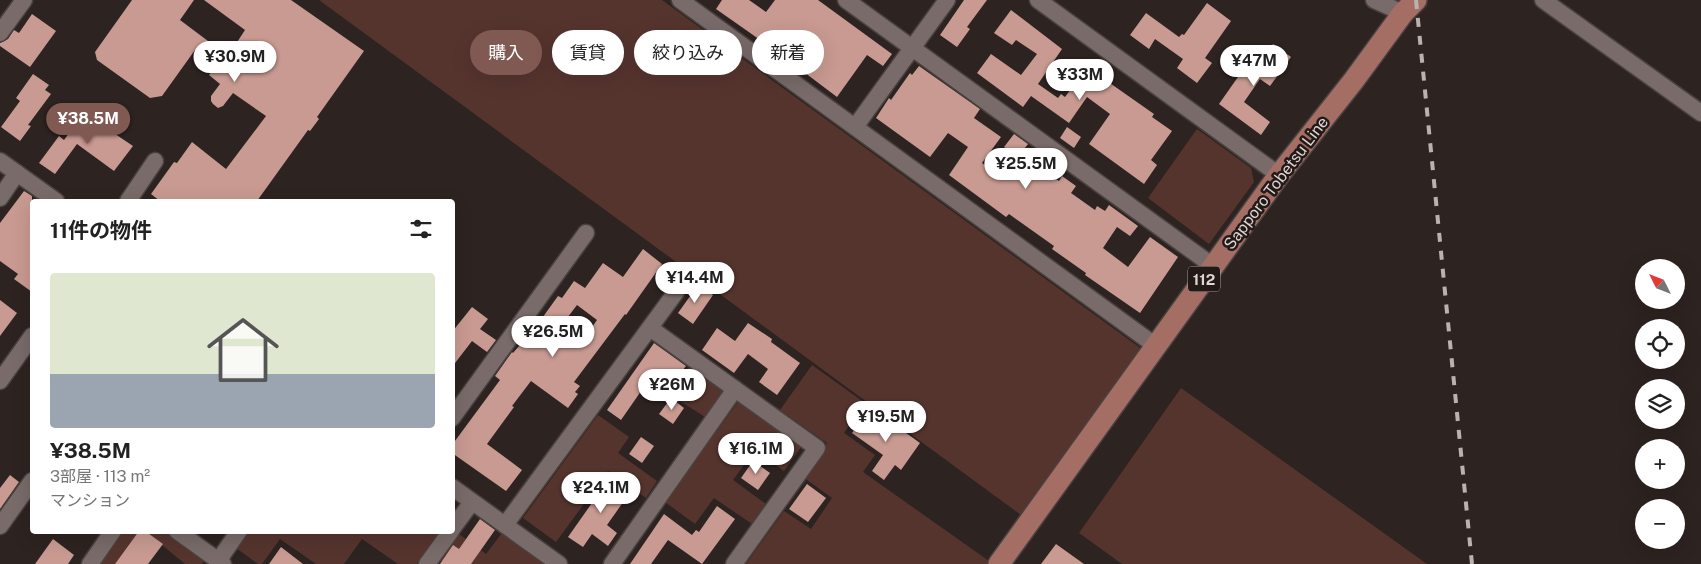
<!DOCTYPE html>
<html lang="ja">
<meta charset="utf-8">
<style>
body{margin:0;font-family:"Public Sans","Noto Sans JP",sans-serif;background:#f6f6f6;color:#222;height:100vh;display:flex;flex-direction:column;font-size:19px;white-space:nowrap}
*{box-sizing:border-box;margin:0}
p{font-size:16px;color:#767676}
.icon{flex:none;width:28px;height:28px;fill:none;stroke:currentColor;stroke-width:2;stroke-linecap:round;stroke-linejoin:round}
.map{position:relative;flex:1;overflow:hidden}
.side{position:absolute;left:30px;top:199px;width:425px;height:335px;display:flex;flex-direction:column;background:#fff;border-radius:5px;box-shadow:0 5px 20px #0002}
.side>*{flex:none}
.hud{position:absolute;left:470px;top:30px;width:475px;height:45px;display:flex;gap:10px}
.needle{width:32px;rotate:312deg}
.tools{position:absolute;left:1635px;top:259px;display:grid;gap:10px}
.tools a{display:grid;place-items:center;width:50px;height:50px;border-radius:50%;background:#fff;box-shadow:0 5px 20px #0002;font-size:25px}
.price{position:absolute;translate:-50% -42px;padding:0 11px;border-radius:18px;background:#fff;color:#222;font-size:16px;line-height:32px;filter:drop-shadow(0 1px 2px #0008)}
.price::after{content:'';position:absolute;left:50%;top:30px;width:15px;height:11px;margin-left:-8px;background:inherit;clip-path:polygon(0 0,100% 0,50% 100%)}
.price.current{background:#805952;color:#fff}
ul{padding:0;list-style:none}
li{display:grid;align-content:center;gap:10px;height:265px;padding:0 20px}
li+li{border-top:1px solid #e0e0e0}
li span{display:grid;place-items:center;height:155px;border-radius:5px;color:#555}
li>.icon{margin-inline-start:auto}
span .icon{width:90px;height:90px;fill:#fffc;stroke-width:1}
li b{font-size:21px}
h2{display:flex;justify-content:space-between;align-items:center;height:60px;padding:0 20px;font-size:21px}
.pill{padding:0 18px;border-radius:22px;background:#fff;box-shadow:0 5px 20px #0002;font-size:18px;line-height:45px}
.pill.current{background:#805952;color:#fff}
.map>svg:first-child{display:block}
</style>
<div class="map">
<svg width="1701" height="564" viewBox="0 0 1701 564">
<rect width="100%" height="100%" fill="#2d2321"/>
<g fill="#56342e">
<polygon points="319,0 662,0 1143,350 1021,515"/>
<polygon points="1197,129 1251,168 1254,182 1209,244 1148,198"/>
<polygon points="812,365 865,403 844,433 875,455 863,472 989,561 987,564 746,564 784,511 811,529 832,498 803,477 827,443 780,410"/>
<polygon points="690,366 724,392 705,417 669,394"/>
<polygon points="1181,388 1427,564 1122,564 1079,533"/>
<polygon points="738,402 801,447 784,471 755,450 733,480 766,504 752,524 714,498 695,524 665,502"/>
<polygon points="598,415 629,437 618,453 657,481 646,498 608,471 556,542 523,518"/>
<polygon points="118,531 139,531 115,564 95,564"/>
<polygon points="145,531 166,531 204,560 202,564 185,564"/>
<polygon points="248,531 440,531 417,564 398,564 362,539 344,564 316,564 280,539 262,564 258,564 236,548"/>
<polygon points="502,533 544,564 445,564 440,560 459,534 486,554"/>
</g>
<g fill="#c89a91" fill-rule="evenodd">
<polygon points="132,0 194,0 180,20 228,56 245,30 204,0 291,0 364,51 317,117 319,119 310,131 308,130 257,201 160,201 151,194 174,162 177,163 192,142 226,169 266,116 233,93 223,106 218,108 213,104 211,101 211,96 220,84 209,75 216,65 195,50 162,96 150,98 97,60 95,52"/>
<polygon points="722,0 749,0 766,12 775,0 818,0 892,54 883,66 867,55 837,97 784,57 789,50 767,35 763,42 716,9"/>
<polygon points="964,0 987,0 967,27 970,29 957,47 940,35"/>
<polygon points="1207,3 1231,21 1205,58 1212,63 1197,83 1177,68 1183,59 1155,39 1149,49 1130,35 1146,13 1179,37 1182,34 1184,35"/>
<polygon points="1011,10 1062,49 1038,84 1058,98 1061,94 1065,97 1087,67 1154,114 1152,117 1172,131 1151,160 1157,165 1144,184 1089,144 1110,114 1087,97 1069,123 1031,96 1023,107 977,73 991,54 1021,75 1037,54 1016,40 1012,45 994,33"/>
<polygon points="32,14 56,31 30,67 0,46 0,43 8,39 14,30 19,33"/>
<polygon points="1273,44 1291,57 1270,86 1260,79 1244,102 1270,122 1261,135 1219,104 1252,57 1260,63"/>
<polygon points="919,66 980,109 974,118 1001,137 982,163 1005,179 1022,155 1059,181 1062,176 1076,186 1071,193 1095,210 1097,206 1105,211 1109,205 1138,226 1130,236 1117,227 1103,248 1128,267 1150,237 1178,257 1140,313 1085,275 1086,273 1052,249 1054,246 1009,214 1006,217 949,175 968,147 948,133 930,157 876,118 889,98 891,100 910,73 912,75"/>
<polygon points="33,74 49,85 45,90 51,94 28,125 31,126 20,141 1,127 20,101 16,98"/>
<polygon points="84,113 133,146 114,171 77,144 55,174 39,163 59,136 64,140"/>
<polygon points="1067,127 1081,137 1074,148 1060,138"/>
<polygon points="1014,134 1028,144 1018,157 1004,147"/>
<polygon points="24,191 32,196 32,292 14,279 18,274 0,261 0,223"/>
<path d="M643 249 662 264 626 315 625 314 574 382 580 386 575 392 578 394 568 408 531 381 512 406 514 407 487 444 522 470 506 491 452 453V445L500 380 495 376 512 352 513 353 519 346 538 320 540 321 558 296 562 298 574 281 585 288 603 263 623 277ZM577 305 597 320 579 346 558 330Z"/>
<polygon points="698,285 713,295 693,324 678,313"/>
<polygon points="0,300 17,313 0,336"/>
<polygon points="472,307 488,319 480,329 496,340 487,352 472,341 452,367 452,332"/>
<polygon points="748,323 772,339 771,342 800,363 777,395 759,382 768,369 748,354 734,373 702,350 717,328 735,341"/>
<polygon points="654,343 686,366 662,395 646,384 621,420 607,410"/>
<polygon points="671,398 684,408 673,424 659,414"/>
<polygon points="869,409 900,432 902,430 920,443 901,470 895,465 884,480 872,471 883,455 852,433"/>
<polygon points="641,437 654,446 642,463 629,454"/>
<polygon points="753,461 770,473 758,490 741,478"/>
<polygon points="10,475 19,482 0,509 0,488"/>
<polygon points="611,476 631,491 607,525 617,533 608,546 592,534 583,547 568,537"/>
<polygon points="807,484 826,498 808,522 789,509"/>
<polygon points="717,506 735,519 702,564 668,540 651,564 630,564 664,514 692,535 696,530 699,532"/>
<polygon points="480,519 495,530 471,564 440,564 453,545 459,549"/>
<polygon points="139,531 145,531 163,544 148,564 115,564"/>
<polygon points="53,539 74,555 68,564 35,564"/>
<polygon points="1056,544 1084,564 1041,564"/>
<polygon points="281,547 303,564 269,564"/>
</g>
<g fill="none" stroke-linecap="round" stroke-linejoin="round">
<defs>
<g id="minor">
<polyline points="680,0 1156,346"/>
<polyline points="846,0 1213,266"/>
<polyline points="1038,0 1279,175"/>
<polyline points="1374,0 1403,13"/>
<polyline points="1543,0 1701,113"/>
<polyline points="0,33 24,0"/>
<polyline points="855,127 947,0"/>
<polyline points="0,161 56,201"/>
<polyline points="0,198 17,173"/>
<polyline points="128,201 155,161"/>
<polyline points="650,328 817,448 734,564"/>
<polyline points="0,381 32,336"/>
<polyline points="452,418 586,233"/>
<polyline points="452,487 559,564"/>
<polyline points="505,525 676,292"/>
<polyline points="0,526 32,481"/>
<polyline points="452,529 472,502"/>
<polyline points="177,531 223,564"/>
<polyline points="218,561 239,531"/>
<polyline points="90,564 113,531"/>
<polyline points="427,564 451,531"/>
<polyline points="612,564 735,389"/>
</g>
<polyline id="major" points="999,564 1279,175 1354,80 1403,13 1416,0"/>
</defs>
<use href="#minor" stroke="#49413f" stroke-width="19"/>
<use href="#major" stroke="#49413f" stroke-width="24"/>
<use href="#minor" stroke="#786b69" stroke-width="16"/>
<use href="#major" stroke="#a56e64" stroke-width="21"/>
<polyline stroke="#bab2b1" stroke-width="4" stroke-dasharray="9 9" stroke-linecap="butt" points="1416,0 1472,564"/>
</g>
<g text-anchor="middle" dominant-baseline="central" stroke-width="5" stroke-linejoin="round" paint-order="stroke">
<rect fill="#231917" stroke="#a59d9c" stroke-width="1" x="1188" y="266.5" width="32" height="25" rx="4"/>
<g font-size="15" font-weight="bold" fill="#ddd6d5">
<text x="1204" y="279">112</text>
</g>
<g font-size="16" fill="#ddd6d5" stroke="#231917">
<text transform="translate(1276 183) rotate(-53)">Sapporo Tobetsu Line</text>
</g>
</g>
</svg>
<div class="tools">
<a><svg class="needle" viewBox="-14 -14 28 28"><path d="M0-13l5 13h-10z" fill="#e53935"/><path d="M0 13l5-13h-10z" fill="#767676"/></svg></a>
<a><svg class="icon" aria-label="locate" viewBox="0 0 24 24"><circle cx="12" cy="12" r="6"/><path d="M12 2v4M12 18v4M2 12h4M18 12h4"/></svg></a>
<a><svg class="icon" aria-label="layers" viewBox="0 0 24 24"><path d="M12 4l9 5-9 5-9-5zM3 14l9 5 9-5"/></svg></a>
<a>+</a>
<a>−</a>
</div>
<b class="price" style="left:235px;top:83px">¥30.9M</b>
<b class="price" style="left:1254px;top:87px">¥47M</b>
<b class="price" style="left:1080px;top:101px">¥33M</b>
<b class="price current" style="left:88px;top:145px">¥38.5M</b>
<b class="price" style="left:1026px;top:190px">¥25.5M</b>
<b class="price" style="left:695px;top:304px">¥14.4M</b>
<b class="price" style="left:553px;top:358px">¥26.5M</b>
<b class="price" style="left:672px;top:411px">¥26M</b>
<b class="price" style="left:886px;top:443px">¥19.5M</b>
<b class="price" style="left:756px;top:475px">¥16.1M</b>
<b class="price" style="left:601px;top:514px">¥24.1M</b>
<div class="hud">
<a class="pill current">購入</a>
<a class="pill">賃貸</a>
<a class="pill">絞り込み</a>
<a class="pill">新着</a>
</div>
<section class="side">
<h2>11件の物件<svg class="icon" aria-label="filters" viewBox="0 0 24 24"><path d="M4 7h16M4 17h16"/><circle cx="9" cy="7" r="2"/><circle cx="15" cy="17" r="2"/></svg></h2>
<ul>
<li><span style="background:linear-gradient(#dfe7d0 65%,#9aa5b1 0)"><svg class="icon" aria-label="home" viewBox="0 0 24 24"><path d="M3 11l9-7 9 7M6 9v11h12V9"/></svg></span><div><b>¥38.5M</b><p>3部屋 · 113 m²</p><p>マンション</p></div></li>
</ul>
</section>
</div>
